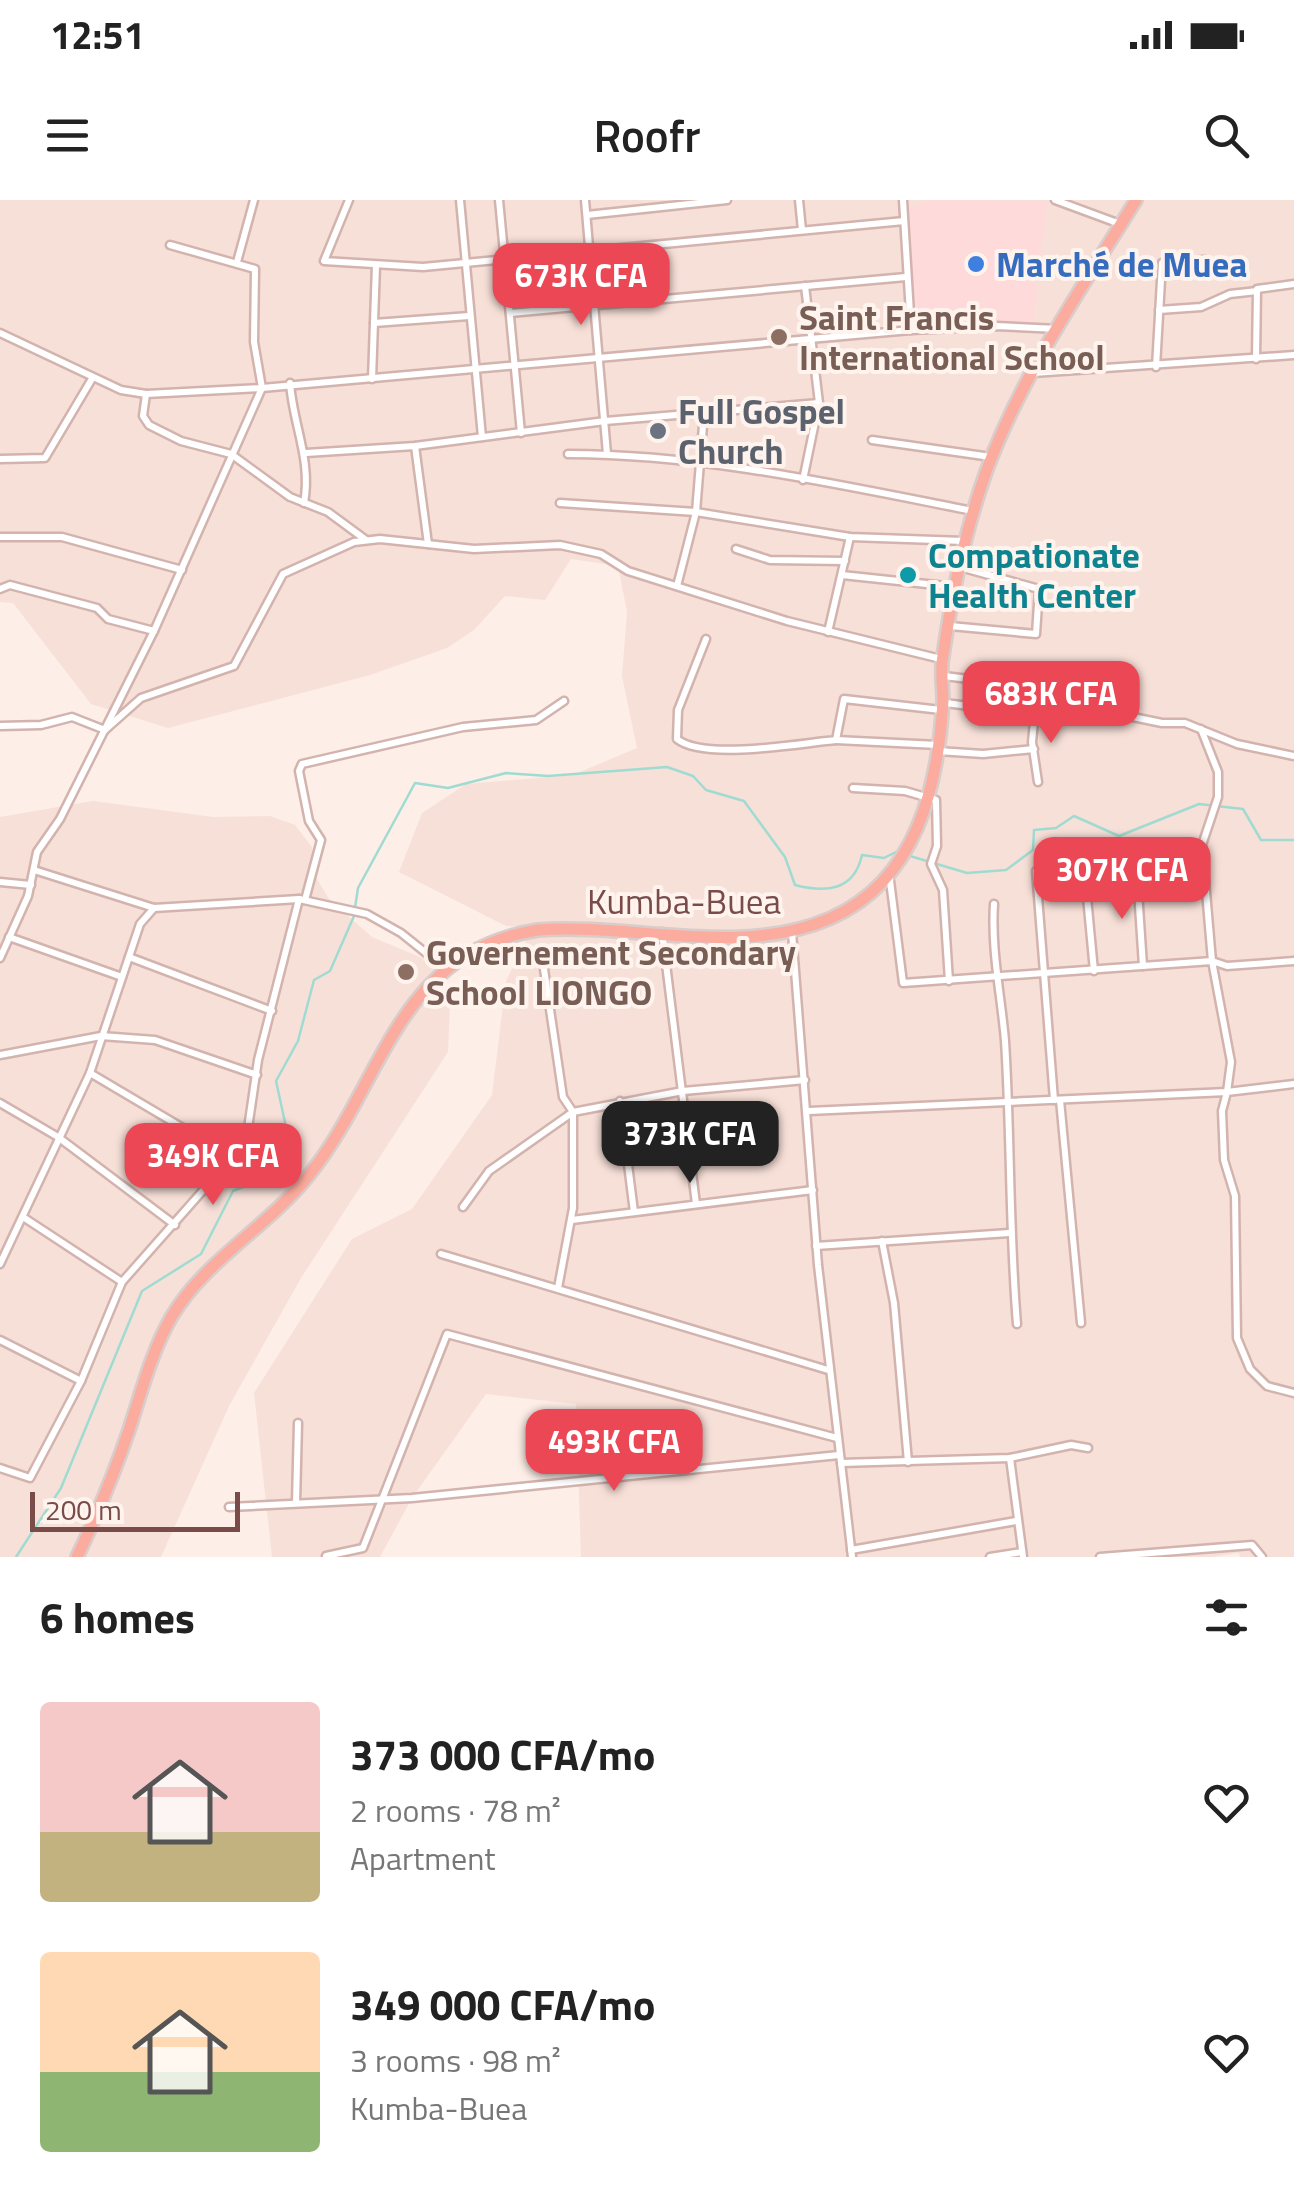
<!DOCTYPE html>
<meta charset="utf-8">
<style>
body{margin:0;font-family:"Titillium Web",sans-serif;background:#f2f2f2;color:#222;height:100vh;display:flex;flex-direction:column;font-size:38px;white-space:nowrap}
*{box-sizing:border-box;margin:0}
p{font-size:32px;color:#767676}
.icon{flex:none;width:55px;height:55px;fill:none;stroke:currentColor;stroke-width:2;stroke-linecap:round;stroke-linejoin:round}
.map{position:relative;height:1357px;overflow:hidden}
.sheet{display:flex;flex-direction:column;background:#fff;flex:1}
.sheet>*{flex:none}
.scale{position:absolute;left:30px;bottom:25px;width:210px;box-sizing:border-box;padding-left:10px;border:5px solid #794c49;border-top:0;font-size:28px;line-height:35px;white-space:nowrap;color:#794c49;-webkit-text-stroke:8px #fff3ee;paint-order:stroke}
.price{position:absolute;translate:-50% -85px;padding:0 22px;border-radius:20px;background:#ec4755;color:#fff;font-size:32px;line-height:65px;filter:drop-shadow(0 2px 5px #0008)}
.price::after{content:'';position:absolute;left:50%;top:60px;width:30px;height:22px;margin-left:-15px;background:inherit;clip-path:polygon(0 0,100% 0,50% 100%)}
.price.current{background:#222;color:#fff}
ul{padding:0;list-style:none}
li{display:flex;align-items:center;gap:30px;height:250px;padding:0 40px}
li span{display:grid;place-items:center;flex:none;width:280px;height:200px;border-radius:10px;color:#555}
li>.icon{margin-inline-start:auto}
span .icon{width:120px;height:120px;fill:#fffc;stroke-width:1}
li b{font-size:42px}
h2{display:flex;justify-content:space-between;align-items:center;height:120px;padding:0 40px;font-size:42px}
.status{display:flex;justify-content:space-between;align-items:center;height:70px;padding:0 50px;background:#fff;direction:ltr}
.status svg{height:28px;fill:currentColor}
header{display:flex;justify-content:space-between;align-items:center;height:130px;padding:0 40px;background:#fff;font-size:45px;font-weight:600}
.map>svg:first-child{display:block}
</style>
<div class="status"><b>12:51</b><svg viewBox="0 0 49 12"><path d="M0 12V9h3v3zM5 12V6h3v6zM10 12V3h3v9zM15 12V0h3v12zM26 1h20v11H26zM47 4h2v5h-2z"/></svg></div>
<header><svg class="icon" aria-label="menu" viewBox="0 0 24 24"><path d="M4 6h16M4 12h16M4 18h16"/></svg>Roofr<svg class="icon" aria-label="search" viewBox="0 0 24 24"><circle cx="10" cy="10" r="6"/><path d="M15 15l6 6"/></svg></header>
<div class="map">
<svg width="1294" height="1357" viewBox="0 0 1294 1357">
<rect width="100%" height="100%" fill="#fdeee7"/>
<g fill="#f7e0d8">
<polygon points="0,0 1294,0 1294,1357 1241,1357 1238,1353 1213,1357 581,1357 576,1204 486,1194 412,1298 380,1357 272,1357 254,1193 352,1039 412,1009 492,895 506,781 533,727 506,726 399,672 422,613 466,584 573,575 637,548 622,476 627,412 618,366 571,359 545,400 505,396 474,430 447,448 370,475 168,528 91,504 13,403 0,402"/>
<polygon points="93,601 213,617 270,616 295,625 312,647 314,674 329,699 372,737 422,758 442,776 450,802 448,852 301,1078 229,1206 161,1357 0,1357 0,617"/>
</g>
<polygon fill="#fedadb" points="934,0 1047,1 1033,122 914,128 909,7"/>
<g fill="none" stroke-linecap="round" stroke-linejoin="round">
<g stroke="#a0dbd2" stroke-width="2.5">
<polyline points="910,656 967,673 1006,670 1033,650 1034,630 1056,628 1074,616 1119,636 1199,604 1243,609 1261,640 1294,640"/>
<path d="M355 708 358 688 415 583 448 588 506 573 548 576 667 567 693 576 706 590 744 601 785 657 795 685C826 693 854 691 862 655L884 658 898 651"/>
<polyline points="16,1357 61,1288 142,1091 201,1054 233,991 253,983 288,936 276,881 298,841 314,780 330,771 354,716"/>
</g>
<defs>
<g id="minor">
<polyline points="349,0 324,61 423,67 904,21"/>
<polyline points="460,0 482,237"/>
<polyline points="499,0 521,233"/>
<polyline points="585,0 607,254"/>
<polyline points="799,0 802,30"/>
<polyline points="903,0 911,130"/>
<polyline points="1055,0 1120,24"/>
<polyline points="587,15 727,0"/>
<polyline points="237,62 254,0"/>
<polyline points="1159,110 1201,107 1230,94 1257,91"/>
<polyline points="510,113 906,77"/>
<polyline points="374,123 469,116"/>
<polyline points="0,133 121,190 146,194 262,188 911,130 996,126 1058,129"/>
<polyline points="1256,159 1257,89 1294,84"/>
<polyline points="1156,167 1162,63 1204,60"/>
<polyline points="1033,173 1294,155"/>
<polyline points="372,179 376,65"/>
<path d="M290 183C293 225 312 260 304 303"/>
<polyline points="146,194 143,216 149,225 181,241 231,254 290,297 328,312 366,340"/>
<polyline points="872,240 991,257"/>
<polyline points="415,246 428,344"/>
<polyline points="306,253 415,246 605,221 819,203"/>
<path d="M568 254C703 254 841 285 973 311"/>
<polyline points="0,259 45,258 93,177"/>
<polyline points="803,280 819,203 805,86"/>
<polyline points="560,303 696,312 850,337 964,341"/>
<polyline points="0,337 62,337 182,370"/>
<polyline points="736,349 770,360 845,361"/>
<polyline points="842,375 955,387"/>
<polyline points="677,386 696,312 704,213"/>
<polyline points="0,389 10,385 97,408 108,419 154,431"/>
<polyline points="950,426 1036,434 1039,389 960,367"/>
<polyline points="828,432 850,337"/>
<path d="M706 439 678 510 677 539C704 561 801 543 836 540L844 499 941 510"/>
<polyline points="944,476 1052,489 1089,508 1162,523 1185,523 1237,544 1294,556"/>
<polyline points="945,503 1076,519 1084,505"/>
<polyline points="1035,511 1032,542 1038,582"/>
<polyline points="0,526 41,525 72,517 105,530"/>
<polyline points="105,530 141,498 234,466 283,374 354,342 380,339 474,349 560,345 601,354 628,371 787,421 941,459"/>
<polyline points="836,540 938,545"/>
<polyline points="938,551 983,554 1034,549"/>
<polyline points="853,588 905,591 936,600 937,646 931,664 943,690 949,781"/>
<polyline points="34,670 154,708 299,699 367,714 401,733 446,769"/>
<polyline points="1036,671 1054,900"/>
<polyline points="889,673 903,783 1212,761 1227,766 1294,761"/>
<polyline points="1137,676 1143,766"/>
<polyline points="0,682 31,685"/>
<polyline points="1087,697 1094,771"/>
<polyline points="305,700 321,640 309,621 299,571 302,564 463,527 536,520 564,501"/>
<path d="M994 704C991 751 1001 794 1005 841 1011 935 1009 1030 1017 1124"/>
<polyline points="662,732 696,1004"/>
<polyline points="792,732 818,1065 852,1357"/>
<polyline points="9,737 122,777"/>
<polyline points="129,757 272,811"/>
<polyline points="0,758 28,696 37,652 60,619 154,431 262,188 254,142 255,69 170,45"/>
<polyline points="544,769 563,897 573,912 573,1008 558,1088"/>
<polyline points="0,855 101,836 155,840 257,875"/>
<polyline points="90,873 232,957"/>
<polyline points="1294,884 1227,892 1222,911 1224,960 1235,996 1237,1138 1250,1169 1267,1186 1294,1193"/>
<polyline points="1060,900 1081,1123"/>
<polyline points="620,901 634,1012"/>
<polyline points="0,903 58,937 175,1025"/>
<polyline points="809,911 1227,892 1231,862 1212,761 1202,645 1218,597 1218,572 1201,529"/>
<polyline points="463,1007 489,971 573,912 683,891 805,880"/>
<polyline points="23,1017 122,1082"/>
<polyline points="572,1020 813,990"/>
<polyline points="882,1041 894,1103 908,1262"/>
<polyline points="816,1046 1009,1033"/>
<polyline points="441,1054 828,1170"/>
<polyline points="0,1064 90,873 140,724 154,708"/>
<polyline points="0,1140 81,1181"/>
<polyline points="1010,1258 1023,1357"/>
<polyline points="841,1263 1010,1258 1071,1245 1088,1248"/>
<polyline points="0,1268 30,1278 81,1181 122,1082 229,961 247,935 258,860 299,699"/>
<polyline points="296,1303 298,1223"/>
<polyline points="229,1307 412,1298 839,1255"/>
<polyline points="851,1350 1016,1321"/>
<polyline points="326,1356 363,1348 447,1134 837,1238"/>
<polyline points="990,1357 1022,1352"/>
<polyline points="1100,1357 1252,1345 1262,1357"/>
</g>
<path id="trunk" d="M77 1357C97 1315 114 1274 129 1230 141 1193 152 1150 172 1116 206 1059 268 1027 309 975 384 882 396 752 538 730 633 723 741 758 831 718 917 680 938 586 943 501 943 487 940 470 943 456 952 394 965 331 986 272 1021 176 1083 86 1136 0"/>
</defs>
<use href="#minor" stroke="#d3b3ae" stroke-width="11"/>
<use href="#trunk" stroke="#d9cdcc" stroke-width="16"/>
<use href="#minor" stroke="#fff" stroke-width="6"/>
<use href="#trunk" stroke="#fcac9e" stroke-width="11"/>
</g>
<circle fill="#3f7fe0" stroke="#fff3ee" stroke-width="4" cx="976" cy="64" r="10"/>
<g fill="#8d6e63" stroke="#fff3ee" stroke-width="4">
<circle cx="779" cy="137" r="10"/>
<circle cx="406" cy="772" r="10"/>
</g>
<circle fill="#6b7280" stroke="#fff3ee" stroke-width="4" cx="658" cy="231" r="10"/>
<circle fill="#0f9aa8" stroke="#fff3ee" stroke-width="4" cx="908" cy="375" r="10"/>
<g text-anchor="middle" dominant-baseline="central" stroke-width="8" stroke-linejoin="round" paint-order="stroke">
<g font-size="35" font-weight="bold" fill="#366cbe" stroke="#fff3ee" text-anchor="start">
<text x="996" y="64">Marché de Muea</text>
</g>
<g font-size="35" font-weight="bold" fill="#785e54" stroke="#fff3ee" text-anchor="start">
<text x="799" y="117">Saint Francis<tspan x="799" dy="40">International School</tspan></text>
<text x="426" y="752">Governement Secondary<tspan x="426" dy="40">School LIONGO</tspan></text>
</g>
<g font-size="35" font-weight="bold" fill="#5b616d" stroke="#fff3ee" text-anchor="start">
<text x="678" y="211">Full Gospel<tspan x="678" dy="40">Church</tspan></text>
</g>
<g font-size="35" font-weight="bold" fill="#0d838f" stroke="#fff3ee" text-anchor="start">
<text x="928" y="355">Compationate<tspan x="928" dy="40">Health Center</tspan></text>
</g>
<g font-size="35" fill="#794c49" stroke="#fff3ee">
<text x="684" y="701">Kumba-Buea</text>
</g>
</g>
</svg>
<div class="scale">200 m</div>
<b class="price" style="left:581px;top:128px">673K CFA</b>
<b class="price" style="left:1051px;top:546px">683K CFA</b>
<b class="price" style="left:1122px;top:722px">307K CFA</b>
<b class="price current" style="left:690px;top:986px">373K CFA</b>
<b class="price" style="left:213px;top:1008px">349K CFA</b>
<b class="price" style="left:614px;top:1294px">493K CFA</b>
</div>
<section class="sheet">
<h2>6 homes<svg class="icon" aria-label="filters" viewBox="0 0 24 24"><path d="M4 7h16M4 17h16"/><circle cx="9" cy="7" r="2"/><circle cx="15" cy="17" r="2"/></svg></h2>
<ul>
<li><span style="background:linear-gradient(#f6c9c9 65%,#c2b280 0)"><svg class="icon" aria-label="home" viewBox="0 0 24 24"><path d="M3 11l9-7 9 7M6 9v11h12V9"/></svg></span><div><b>373 000 CFA/mo</b><p>2 rooms · 78 m²</p><p>Apartment</p></div><svg class="icon" aria-label="heart" viewBox="0 0 24 24"><path d="M12 20l-8-8c-3-5 5-10 8-4 3-6 11-1 8 4z"/></svg></li>
<li><span style="background:linear-gradient(#ffd9b3 60%,#8fb573 0)"><svg class="icon" aria-label="home" viewBox="0 0 24 24"><path d="M3 11l9-7 9 7M6 9v11h12V9"/></svg></span><div><b>349 000 CFA/mo</b><p>3 rooms · 98 m²</p><p>Kumba-Buea</p></div><svg class="icon" aria-label="heart" viewBox="0 0 24 24"><path d="M12 20l-8-8c-3-5 5-10 8-4 3-6 11-1 8 4z"/></svg></li>
</ul>
</section>
